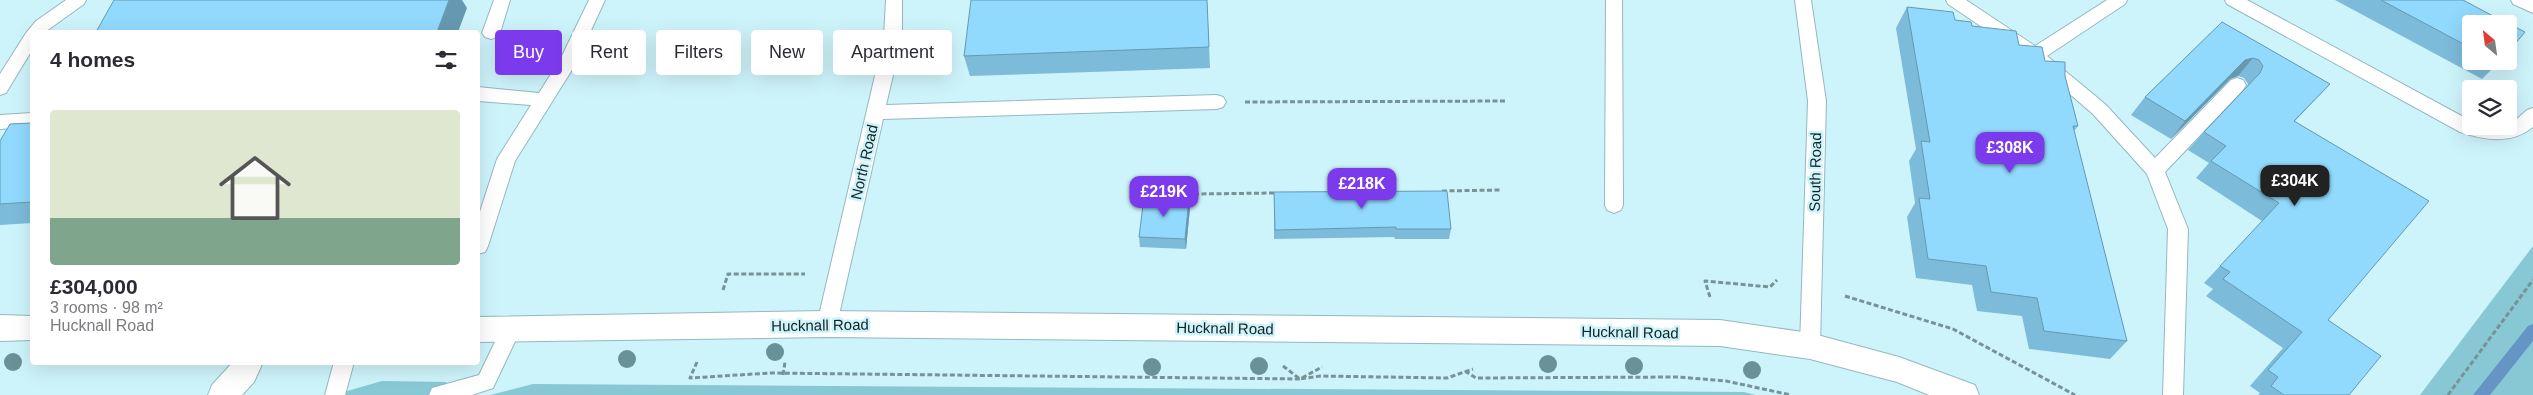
<!DOCTYPE html>
<meta charset="utf-8">
<style>
body{margin:0;font-family:Arial,sans-serif;background:#f7f7f7;color:#2b2b33;height:100vh;display:flex;flex-direction:column;font-size:19px;white-space:nowrap}
*{box-sizing:border-box;margin:0}
p{font-size:16px;color:#7c7c81}
.icon{flex:none;width:28px;height:28px;fill:none;stroke:currentColor;stroke-width:2;stroke-linecap:round;stroke-linejoin:round}
.map{position:relative;flex:1;overflow:hidden}
.details{position:absolute;left:30px;top:30px;width:450px;height:335px;display:flex;flex-direction:column;background:#fff;border-radius:5px;box-shadow:0 5px 20px #0002}
.details>*{flex:none}
.top-card{position:absolute;left:495px;top:30px;width:475px;height:45px;display:flex;gap:10px}
.needle{width:32px;rotate:331deg}
.tools{position:absolute;left:2462px;top:15px;display:grid;gap:10px}
.tools a{display:grid;place-items:center;width:55px;height:55px;border-radius:5px;background:#fff;box-shadow:0 5px 20px #0002;font-size:25px}
.price{position:absolute;translate:-50% -42px;padding:0 11px;border-radius:10px;background:#7c3aed;color:#fff;font-size:16px;line-height:32px;filter:drop-shadow(0 1px 2px #0008)}
.price::after{content:'';position:absolute;left:50%;top:30px;width:15px;height:11px;margin-left:-8px;background:inherit;clip-path:polygon(0 0,100% 0,50% 100%)}
.price.on{background:#222;color:#fff}
ul{padding:0;list-style:none}
li{display:grid;align-content:center;gap:10px;height:265px;padding:0 20px}
li span{display:grid;place-items:center;height:155px;border-radius:5px;color:#555}
li>.icon{margin-inline-start:auto}
span .icon{width:90px;height:90px;fill:#fffc;stroke-width:1}
li b{font-size:21px}
h2{display:flex;justify-content:space-between;align-items:center;height:60px;padding:0 20px;font-size:21px}
.pill{padding:0 18px;border-radius:5px;background:#fff;box-shadow:0 5px 20px #0002;font-size:18px;line-height:45px}
.pill.on{background:#7c3aed;color:#fff}
.map>svg:first-child{display:block}
</style>
<div class="map">
<svg width="2533" height="395" viewBox="0 0 2533 395">
<rect width="100%" height="100%" fill="#cef4fb"/>
<g fill="#88c7d4">
<polygon points="2533,246 2533,395 2420,395"/>
<polygon points="382,381 446,382 448,395 333,395"/>
<polygon points="533,384 1744,392 1756,395 490,395"/>
</g>
<g fill="none" stroke-linecap="round" stroke-linejoin="round">
<polygon fill="#6595c4" fill-rule="evenodd" points="2533,324 2533,341 2490,395 2473,395 2528,326"/>
<defs>
<g id="lane">
<polygon points="66,0 86,0 84,4 45,32 32,32 32,50 6,93 0,95 0,74 26,33 36,21"/>
<polygon points="494,0 510,0 500,33 497,37 491,39 485,37 482,33"/>
<polygon points="589,0 605,0 575,65 515,161 488,246 485,252 478,254 478,218 497,159 531,105 478,101 478,87 539,93 561,58"/>
<polygon points="886,0 902,0 902,37 886,105 1217,95 1223,97 1226,102 1223,107 1217,109 883,119 837,324 834,330 827,333 820,330 817,324 884,37"/>
<polygon points="1606,0 1622,0 1623,205 1621,210 1614,213 1607,210 1605,205"/>
<polygon points="1795,0 1811,0 1826,101 1820,346 1817,352 1810,355 1803,352 1800,346 1808,101"/>
<polygon points="1946,0 1966,0 2035,46 2107,0 2127,0 2125,4 2047,56 2105,104 2155,158 2231,80 2237,78 2243,80 2246,85 2243,90 2165,172 2188,229 2183,395 2163,395 2168,229 2147,174 2093,114 2029,59 1948,4"/>
<path d="M2225 0H2247L2471 121V126H2509L2527 110 2533 108V127C2511 145 2485 140 2460 132L2227 4Z"/>
<polygon points="2511,0 2533,0 2533,13 2513,4"/>
<polygon points="32,113 32,127 0,129 0,115"/>
<polygon points="510,322 517,325 520,331 493,388 472,395 429,395 432,388 479,375 503,325"/>
<polygon points="334,362 354,362 345,395 325,395"/>
</g>
<polygon id="street" points="233,362 263,362 254,382 242,395 208,395 212,385"/>
<g id="primary">
<polygon points="827,311 1720,320 1810,333 1899,357 1975,385 1979,395 1929,395 1897,382 1810,359 1720,346 827,337 478,342 478,317"/>
<polygon points="0,315 32,316 32,340 0,341"/>
</g>
</defs>
<use href="#lane" stroke="#94b8bf" stroke-width="2"/>
<use href="#street" stroke="#94b8bf" stroke-width="2"/>
<use href="#primary" stroke="#94b8bf" stroke-width="2"/>
<g stroke="#789397" stroke-width="3" stroke-dasharray="5 2.5" stroke-linecap="butt">
<polyline points="1245,102 1507,101"/>
<polyline points="1442,191 1501,190"/>
<polyline points="1194,194 1276,193"/>
<polyline points="723,290 728,274 805,274"/>
<polyline points="1845,296 1953,329 2075,395"/>
<polyline points="1710,297 1705,281 1770,287 1777,280"/>
<polyline points="697,362 690,378 770,373 1300,379 1322,367"/>
<polyline points="1283,366 1300,379 1320,376 1447,378 1473,369"/>
<polyline points="1465,371 1476,378 1678,377 1726,381 1791,395"/>
<polyline points="783,375 785,362"/>
<polyline points="2448,395 2533,280"/>
</g>
<use href="#lane" fill="#fff" fill-rule="evenodd"/>
<use href="#street" fill="#fff" fill-rule="evenodd"/>
<use href="#primary" fill="#fff" fill-rule="evenodd"/>
</g>
<g fill="#699198">
<circle cx="775" cy="352" r="9"/>
<circle cx="627" cy="359" r="9"/>
<circle cx="13" cy="362" r="9"/>
<circle cx="1548" cy="364" r="9"/>
<circle cx="1259" cy="366" r="9"/>
<circle cx="1634" cy="366" r="9"/>
<circle cx="1152" cy="367" r="9"/>
<circle cx="1752" cy="370" r="9"/>
</g>
<g fill="#7dbbda">
<polygon points="1207,0 1210,68 970,76 964,56"/>
<polygon points="2335,0 2463,0 2471,24 2471,61 2500,61 2482,79"/>
<polygon points="1907,7 1955,20 2019,45 2045,61 2065,76 2078,126 2074,131 2127,341 2110,359 2029,349 2022,316 1977,311 1972,285 1916,278 1907,217 1915,203 1909,161 1916,149 1896,28"/>
<polygon points="2222,22 2330,84 2295,121 2328,320 2349,395 2258,395 2260,393 2250,386 2283,348 2206,296 2213,289 2204,283 2262,221 2196,178 2209,163 2188,150 2204,132 2246,88 2248,84 2244,78 2238,76 2230,79 2171,139 2131,115 2145,97"/>
<polygon points="32,123 32,223 0,225 0,141"/>
<polygon points="1274,192 1451,229 1449,239 1395,239 1394,237 1274,239"/>
<polygon points="1190,208 1186,249 1140,247 1139,237"/>
</g>
<g fill="#6699b1">
<polygon points="449,0 462,0 467,8 458,32 437,32"/>
<polygon points="2253,58 2238,76 2230,79 2171,139 2185,121 2245,60"/>
<polygon points="1189,198 1190,208 1186,249 1185,239"/>
</g>
<g fill="#91dafd" stroke="#6699b1">
<polygon points="114,0 449,0 437,32 96,32"/>
<polygon points="971,0 1207,0 1209,47 964,56"/>
<polygon points="2381,0 2463,0 2508,24 2471,24 2471,48"/>
<polygon points="1907,7 1953,12 1955,20 1971,22 1972,26 2016,31 2019,45 2042,47 2045,61 2065,62 2065,76 2078,126 2073,126 2127,341 2044,331 2037,298 1991,292 1986,266 1928,259 1919,198 1930,199 1921,141 1930,142"/>
<polygon points="2222,22 2330,84 2294,121 2429,201 2328,320 2381,356 2349,395 2284,395 2271,386 2278,377 2268,370 2302,332 2223,279 2230,272 2220,266 2279,203 2211,161 2226,146 2204,132 2260,73 2263,66 2259,60 2253,58 2245,60 2185,121 2145,97"/>
<polygon points="2509,24 2525,32 2509,51"/>
<polygon points="32,123 32,202 0,204 0,141 10,124"/>
<polygon points="1447,191 1451,229 1396,229 1396,227 1275,230 1274,192"/>
<polygon points="1144,197 1189,198 1185,239 1139,237"/>
</g>
<g text-anchor="middle" dominant-baseline="central" stroke-width="5" stroke-linejoin="round" paint-order="stroke">
<g font-size="15" fill="#142224" stroke="#cef4fb">
<text transform="translate(864 162) rotate(-77)">North Road</text>
<text transform="translate(1815 172) rotate(-89)">South Road</text>
<text transform="translate(820 325) rotate(-1)">Hucknall Road</text>
<text transform="translate(1225 328) rotate(1)">Hucknall Road</text>
<text transform="translate(1630 332) rotate(1)">Hucknall Road</text>
</g>
</g>
</svg>
<div class="tools">
<a><svg class="needle" viewBox="-14 -14 28 28"><path d="M0-13l5 13h-10z" fill="#e53935"/><path d="M0 13l5-13h-10z" fill="#7c7c81"/></svg></a>
<a><svg class="icon" aria-label="layers" viewBox="0 0 24 24"><path d="M12 4l9 5-9 5-9-5zM3 14l9 5 9-5"/></svg></a>
</div>
<b class="price" style="left:2010px;top:174px">£308K</b>
<b class="price on" style="left:2295px;top:207px">£304K</b>
<b class="price" style="left:1362px;top:210px">£218K</b>
<b class="price" style="left:1164px;top:218px">£219K</b>
<div class="top-card">
<a class="pill on">Buy</a>
<a class="pill">Rent</a>
<a class="pill">Filters</a>
<a class="pill">New</a>
<a class="pill">Apartment</a>
</div>
<section class="details">
<h2>4 homes<svg class="icon" aria-label="filters" viewBox="0 0 24 24"><path d="M4 7h16M4 17h16"/><circle cx="9" cy="7" r="2"/><circle cx="15" cy="17" r="2"/></svg></h2>
<ul>
<li><span style="background:linear-gradient(#dfe7d0 70%,#7fa58c 0)"><svg class="icon" aria-label="home" viewBox="0 0 24 24"><path d="M3 11l9-7 9 7M6 9v11h12V9"/></svg></span><div><b>£304,000</b><p>3 rooms · 98 m²</p><p>Hucknall Road</p></div></li>
</ul>
</section>
</div>
